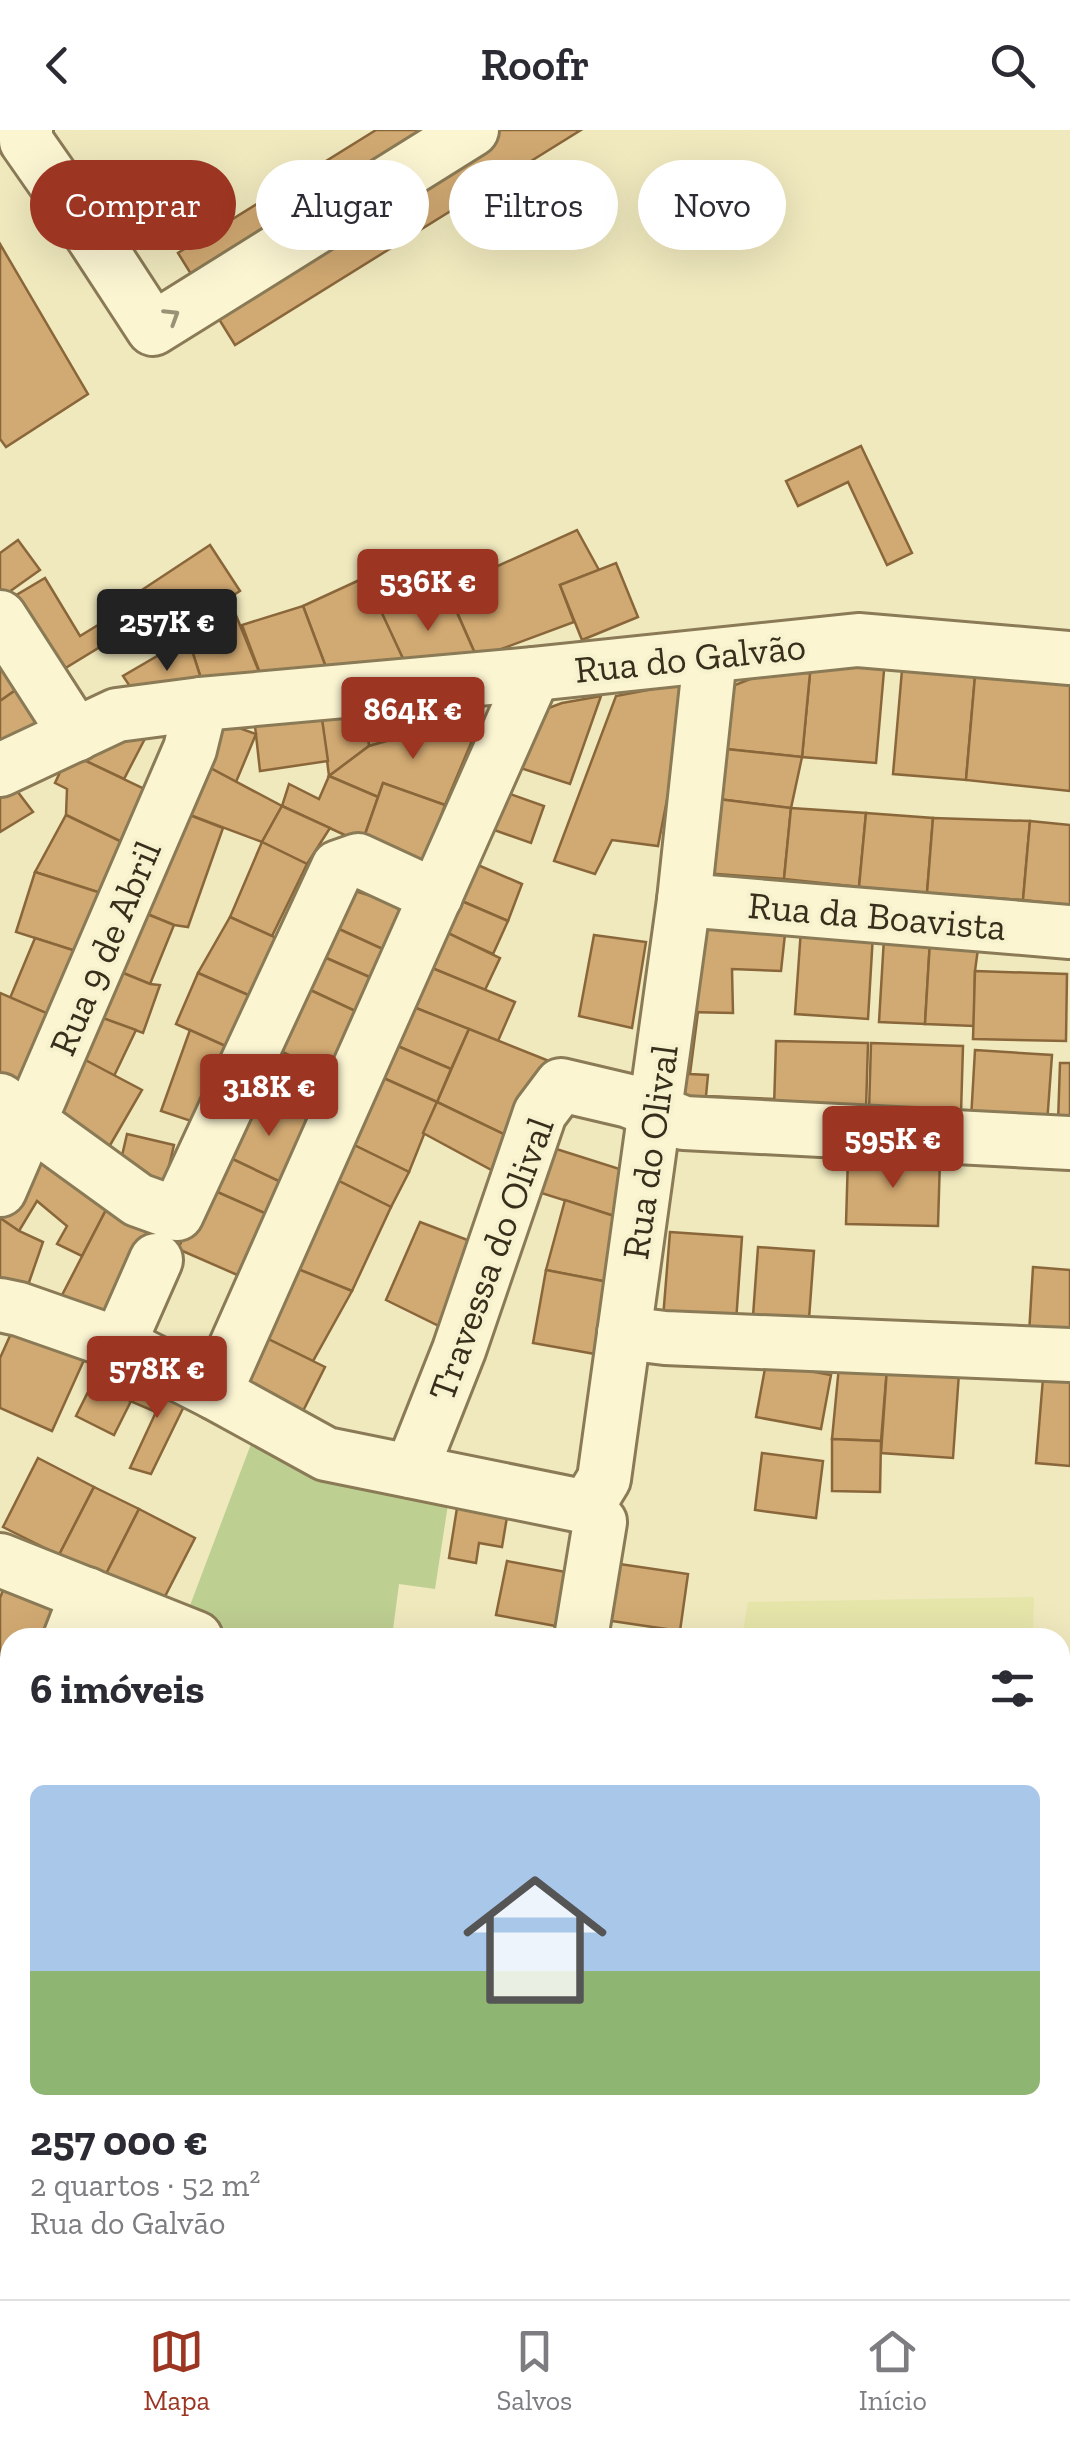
<!DOCTYPE html>
<html lang="pt">
<meta charset="utf-8">
<style>
body{margin:0;font-family:"Zilla Slab",serif;background:#f7f7f7;color:#2b2b33;height:100vh;display:flex;flex-direction:column;font-size:38px;white-space:nowrap}
*{box-sizing:border-box;margin:0}
p{font-size:32px;color:#7c7c81}
.icon{flex:none;width:55px;height:55px;fill:none;stroke:currentColor;stroke-width:2;stroke-linecap:round;stroke-linejoin:round}
.map{position:relative;flex:1;overflow:hidden}
.sheet{position:absolute;left:0px;top:1498px;width:1070px;height:672px;display:flex;flex-direction:column;background:#fff;border-radius:30px 30px 0 0;box-shadow:0 10px 40px #0002}
.sheet>*{flex:none}
.top-card{position:absolute;left:30px;top:30px;width:1010px;height:90px;display:flex;gap:20px}
.price{position:absolute;translate:-50% -85px;padding:0 22px;border-radius:10px;background:#9c3522;color:#fff;font-size:32px;line-height:65px;filter:drop-shadow(0 2px 5px #0008)}
.price::after{content:'';position:absolute;left:50%;top:60px;width:30px;height:22px;margin-left:-15px;background:inherit;clip-path:polygon(0 0,100% 0,50% 100%)}
.price.on{background:#222;color:#fff}
ul{padding:0;list-style:none}
li{display:grid;align-content:center;gap:20px;height:530px;padding:0 30px}
li span{display:grid;place-items:center;height:310px;border-radius:15px;color:#555}
li>.icon{margin-inline-start:auto}
span .icon{width:180px;height:180px;fill:#fffc;stroke-width:1}
li b{font-size:42px}
h2{display:flex;justify-content:space-between;align-items:center;height:120px;padding:0 30px;font-size:42px}
.chip{padding:0 35px;border-radius:45px;background:#fff;box-shadow:0 10px 40px #0002;font-size:35px;line-height:90px}
.chip.on{background:#9c3522;color:#fff}
header{display:flex;justify-content:space-between;align-items:center;height:130px;padding:0 30px;background:#fff;font-size:45px;font-weight:600}
.tab-bar{display:flex;justify-content:space-around;align-items:center;height:140px;border-top:2px solid #e1e1e2;background:#fff;font-size:28px;color:#7c7c81}
.tab-bar a{display:grid;justify-items:center;gap:5px}
.tab-bar .on{color:#9c3522}
.map>svg:first-child{display:block}
</style>
<header><svg class="icon" aria-label="back" viewBox="0 0 24 24"><path d="M15 5l-7 7 7 7"/></svg>Roofr<svg class="icon" aria-label="search" viewBox="0 0 24 24"><circle cx="10" cy="10" r="6"/><path d="M15 15l6 6"/></svg></header>
<div class="map">
<svg width="1070" height="2169" viewBox="0 0 1070 2169">
<rect width="100%" height="100%" fill="#f0e9be"/>
<g fill="#e6e6ab">
<polygon points="1034,1467 1033,1507 742,1507 748,1472"/>
<polygon points="475,2160 734,2160 743,2169 440,2169"/>
</g>
<g fill="#becf92">
<polygon points="251,1314 281,1332 449,1368 435,1459 399,1454 392,1507 234,1507 186,1486"/>
<polygon points="127,2160 234,2160 232,2169 130,2169"/>
</g>
<g fill="#d1a972" stroke="#8a673a" stroke-width="2.5">
<polygon points="376,0 581,0 235,215 178,123"/>
<polygon points="0,114 88,264 6,317 0,309"/>
<polygon points="861,316 912,423 887,435 848,352 798,376 786,351"/>
<polygon points="577,400 599,440 560,455 574,492 477,528 447,459"/>
<polygon points="18,410 40,440 2,467 0,464 0,423"/>
<polygon points="210,415 240,461 145,522 116,477"/>
<polygon points="616,433 638,487 582,510 560,455"/>
<polygon points="366,447 407,537 330,548 303,476"/>
<polygon points="45,448 80,506 103,492 113,509 54,545 8,470"/>
<polygon points="428,469 436,484 454,476 477,528 407,537 381,481"/>
<polygon points="303,476 330,548 264,554 242,495"/>
<polygon points="235,483 264,554 205,561 188,508"/>
<polygon points="188,508 205,561 139,570 123,546"/>
<polygon points="812,523 885,529 876,633 802,627"/>
<polygon points="0,528 20,557 0,571"/>
<polygon points="902,540 975,546 966,650 893,644"/>
<polygon points="766,543 810,543 802,627 726,619 727,585 735,555"/>
<polygon points="975,546 1070,549 1070,661 966,650"/>
<polygon points="690,552 658,716 612,710 595,744 554,731 616,566"/>
<polygon points="20,557 43,594 0,623 0,571"/>
<polygon points="459,560 467,588 424,602 415,568"/>
<polygon points="601,566 570,654 511,635 535,583 562,573"/>
<polygon points="415,568 424,602 369,616 363,571"/>
<polygon points="363,571 369,616 329,646 320,575"/>
<polygon points="320,575 328,631 260,641 254,587"/>
<polygon points="467,588 476,601 445,675 383,653 378,667 329,646 369,616"/>
<polygon points="217,590 256,604 236,652 199,632"/>
<polygon points="150,599 124,649 69,623"/>
<polygon points="726,619 802,627 791,678 710,668"/>
<polygon points="69,623 151,662 126,714 66,685 67,659 55,653"/>
<polygon points="199,632 282,676 262,712 174,679"/>
<polygon points="329,646 378,667 362,713 282,676 289,654 319,669"/>
<polygon points="8,649 33,682 0,702 0,654"/>
<polygon points="383,653 445,675 423,734 362,713"/>
<polygon points="493,658 544,676 531,713 480,695"/>
<polygon points="710,668 791,678 784,749 703,743"/>
<polygon points="282,676 330,698 307,734 262,712"/>
<polygon points="791,678 866,683 859,757 784,749"/>
<polygon points="174,679 223,698 188,797 174,795 130,777"/>
<polygon points="866,683 933,688 927,763 859,757"/>
<polygon points="66,685 126,714 101,763 35,742"/>
<polygon points="933,688 1030,691 1023,770 927,763"/>
<polygon points="1030,691 1070,695 1070,775 1023,770"/>
<polygon points="262,712 307,734 272,806 230,787"/>
<polygon points="464,729 522,754 508,791 450,766"/>
<polygon points="35,742 101,763 82,823 16,802"/>
<polygon points="345,758 401,775 407,798 398,826 328,794"/>
<polygon points="450,766 508,791 493,824 435,798"/>
<polygon points="130,777 174,795 150,854 106,836"/>
<polygon points="230,787 283,811 255,868 198,843"/>
<polygon points="711,791 786,795 781,841 732,839 733,883 687,882 699,799"/>
<polygon points="328,794 398,826 383,853 324,827"/>
<polygon points="801,799 873,804 868,889 795,884"/>
<polygon points="446,802 500,828 485,860 427,836"/>
<polygon points="594,805 646,812 632,898 579,886"/>
<polygon points="35,808 82,823 60,889 10,868"/>
<polygon points="884,808 930,811 925,894 879,892"/>
<polygon points="930,811 979,811 975,841 974,896 925,894"/>
<polygon points="324,827 383,853 368,887 306,858"/>
<polygon points="106,836 150,854 160,855 143,903 89,883"/>
<polygon points="427,836 515,872 498,911 411,876"/>
<polygon points="975,841 1067,844 1066,911 973,909"/>
<polygon points="198,843 255,868 232,919 176,894"/>
<polygon points="306,858 368,887 338,949 276,919"/>
<polygon points="0,863 60,889 19,964 0,950"/>
<polygon points="411,876 469,899 451,939 393,914"/>
<polygon points="687,882 698,882 690,944 708,945 706,966 774,969 774,978 683,974"/>
<polygon points="89,883 136,900 114,946 74,924"/>
<polygon points="469,899 549,931 514,1009 437,972"/>
<polygon points="190,900 232,919 203,995 161,981"/>
<polygon points="776,911 868,913 866,980 774,978"/>
<polygon points="871,913 963,916 961,983 869,981"/>
<polygon points="393,914 451,939 437,972 379,946"/>
<polygon points="276,919 338,949 315,993 253,963"/>
<polygon points="975,920 1052,925 1047,994 971,989"/>
<polygon points="74,924 142,960 109,1017 50,985"/>
<polygon points="1060,933 1070,933 1070,993 1058,993"/>
<polygon points="379,946 437,972 409,1042 350,1013"/>
<polygon points="253,963 315,993 285,1054 224,1025"/>
<polygon points="437,972 514,1009 497,1043 423,1003"/>
<polygon points="127,1004 174,1015 165,1053 118,1043"/>
<polygon points="350,1013 409,1042 391,1077 333,1048"/>
<polygon points="550,1017 629,1042 614,1086 535,1061"/>
<polygon points="33,1020 108,1076 82,1126 57,1114 67,1096 37,1071 19,1101 0,1088"/>
<polygon points="224,1025 285,1054 269,1085 206,1057"/>
<polygon points="848,1026 940,1029 938,1096 846,1094"/>
<polygon points="333,1048 391,1077 352,1161 293,1137"/>
<polygon points="206,1057 269,1085 242,1147 178,1119"/>
<polygon points="565,1070 614,1086 608,1152 546,1140"/>
<polygon points="108,1076 149,1101 101,1191 60,1169"/>
<polygon points="0,1088 19,1101 43,1112 27,1158 0,1147"/>
<polygon points="420,1092 478,1114 439,1196 386,1170"/>
<polygon points="670,1102 742,1107 736,1192 663,1188"/>
<polygon points="758,1117 814,1121 809,1189 753,1186"/>
<polygon points="293,1137 352,1161 313,1231 256,1203"/>
<polygon points="1033,1137 1070,1140 1070,1207 1029,1204"/>
<polygon points="546,1140 608,1152 595,1224 533,1213"/>
<polygon points="18,1188 89,1219 52,1301 0,1278 0,1228"/>
<polygon points="256,1203 325,1237 300,1287 231,1252"/>
<polygon points="105,1228 143,1247 114,1305 76,1286"/>
<polygon points="766,1233 831,1245 821,1299 756,1287"/>
<polygon points="839,1236 887,1238 881,1311 832,1309"/>
<polygon points="887,1238 959,1243 953,1328 881,1323"/>
<polygon points="143,1247 189,1266 151,1344 130,1338 156,1282 130,1271"/>
<polygon points="1043,1248 1070,1250 1070,1336 1036,1333"/>
<polygon points="832,1309 881,1311 880,1362 832,1361"/>
<polygon points="762,1323 823,1331 816,1388 755,1380"/>
<polygon points="38,1328 94,1357 59,1425 3,1397"/>
<polygon points="94,1357 139,1379 104,1448 59,1425"/>
<polygon points="457,1378 507,1387 502,1417 479,1413 476,1433 449,1428"/>
<polygon points="139,1379 195,1408 160,1476 104,1448"/>
<polygon points="507,1431 571,1443 561,1497 496,1485"/>
<polygon points="606,1432 688,1444 680,1501 598,1489"/>
<polygon points="6,1452 64,1470 51,1508 10,1508 10,1531 0,1527 0,1468"/>
<polygon points="0,1527 10,1531 10,1582 0,1578"/>
<polygon points="0,1578 10,1582 10,1611 1,1630"/>
<polygon points="10,1778 10,1822 0,1818 0,1803"/>
<polygon points="10,2028 10,2055 0,2060 0,2033"/>
</g>
<g fill="none" stroke-linecap="round" stroke-linejoin="round">
<defs>
<g id="minor">
<polyline points="26,0 26,11 93,107 153,199 472,0"/>
<polyline points="0,487 76,605"/>
<polyline points="0,640 117,585 201,574 534,544 858,510 1070,528"/>
<polyline points="684,770 1070,802"/>
<polyline points="0,970 138,1070 177,1084 338,737 358,730 436,766"/>
<polyline points="0,1060 190,619 201,574"/>
<polyline points="0,1175 19,1179 119,1214 215,1263 326,1324 587,1377"/>
<polyline points="624,1203 665,1208 1070,1225"/>
<polyline points="119,1214 156,1130"/>
<polyline points="215,1263 534,544"/>
<polyline points="411,1341 459,1220 540,983 561,955 629,971 684,993 1070,1013"/>
<polyline points="0,1430 196,1508"/>
<polyline points="70,1508 87,1464"/>
<polyline points="581,1508 600,1392 587,1377 604,1349 684,770 710,527"/>
<polyline points="0,1694 10,1665"/>
<polyline points="0,1989 10,1997"/>
<polyline points="107,2160 110,2169"/>
<polyline points="246,2169 248,2160"/>
<polyline points="399,2169 426,2160"/>
</g>
</defs>
<use href="#minor" stroke="#8a7a56" stroke-width="58"/>
<use href="#minor" stroke="#fbf5d2" stroke-width="52"/>
</g>
<defs><path id="oneway-chevron" d="M-2-3.5L2.5 0L-2 3.5" fill="none" stroke-width="1.6" stroke-linecap="round" stroke-linejoin="round" transform="scale(2.5)"/></defs>
<use stroke="#9a9276" href="#oneway-chevron" transform="translate(172 186) rotate(-32)"/>
<g text-anchor="middle" dominant-baseline="central" stroke-width="8" stroke-linejoin="round" paint-order="stroke">
<g font-size="38" fill="#382e1b" stroke="#f7f2ce">
<text transform="translate(690 528) rotate(-6)">Rua do Galvão</text>
<text transform="translate(877 786) rotate(5)">Rua da Boavista</text>
<text transform="translate(105 818) rotate(-67)">Rua 9 de Abril</text>
<text transform="translate(650 1022) rotate(-82)">Rua do Olival</text>
<text transform="translate(491 1129) rotate(-70)">Travessa do Olival</text>
</g>
</g>
</svg>
<b class="price" style="left:428px;top:504px">536K €</b>
<b class="price on" style="left:167px;top:544px">257K €</b>
<b class="price" style="left:413px;top:632px">864K €</b>
<b class="price" style="left:269px;top:1009px">318K €</b>
<b class="price" style="left:893px;top:1061px">595K €</b>
<b class="price" style="left:157px;top:1291px">578K €</b>
<div class="top-card">
<a class="chip on">Comprar</a>
<a class="chip">Alugar</a>
<a class="chip">Filtros</a>
<a class="chip">Novo</a>
</div>
<section class="sheet">
<h2>6 imóveis<svg class="icon" aria-label="filters" viewBox="0 0 24 24"><path d="M4 7h16M4 17h16"/><circle cx="9" cy="7" r="2"/><circle cx="15" cy="17" r="2"/></svg></h2>
<ul>
<li><span style="background:linear-gradient(#a9c7e8 60%,#8fb573 0)"><svg class="icon" aria-label="home" viewBox="0 0 24 24"><path d="M3 11l9-7 9 7M6 9v11h12V9"/></svg></span><div><b>257 000 €</b><p>2 quartos · 52 m²</p><p>Rua do Galvão</p></div></li>
</ul>
</section>
</div>
<nav class="tab-bar">
<a class="on"><svg class="icon" aria-label="map" viewBox="0 0 24 24"><path d="M3 6l6-2 6 2 6-2v14l-6 2-6-2-6 2zM9 4v14M15 6v14"/></svg>Mapa</a>
<a><svg class="icon" aria-label="saved" viewBox="0 0 24 24"><path d="M7 4h10v16l-5-4-5 4z"/></svg>Salvos</a>
<a><svg class="icon" aria-label="home" viewBox="0 0 24 24"><path d="M3 11l9-7 9 7M6 9v11h12V9"/></svg>Início</a>
</nav>
